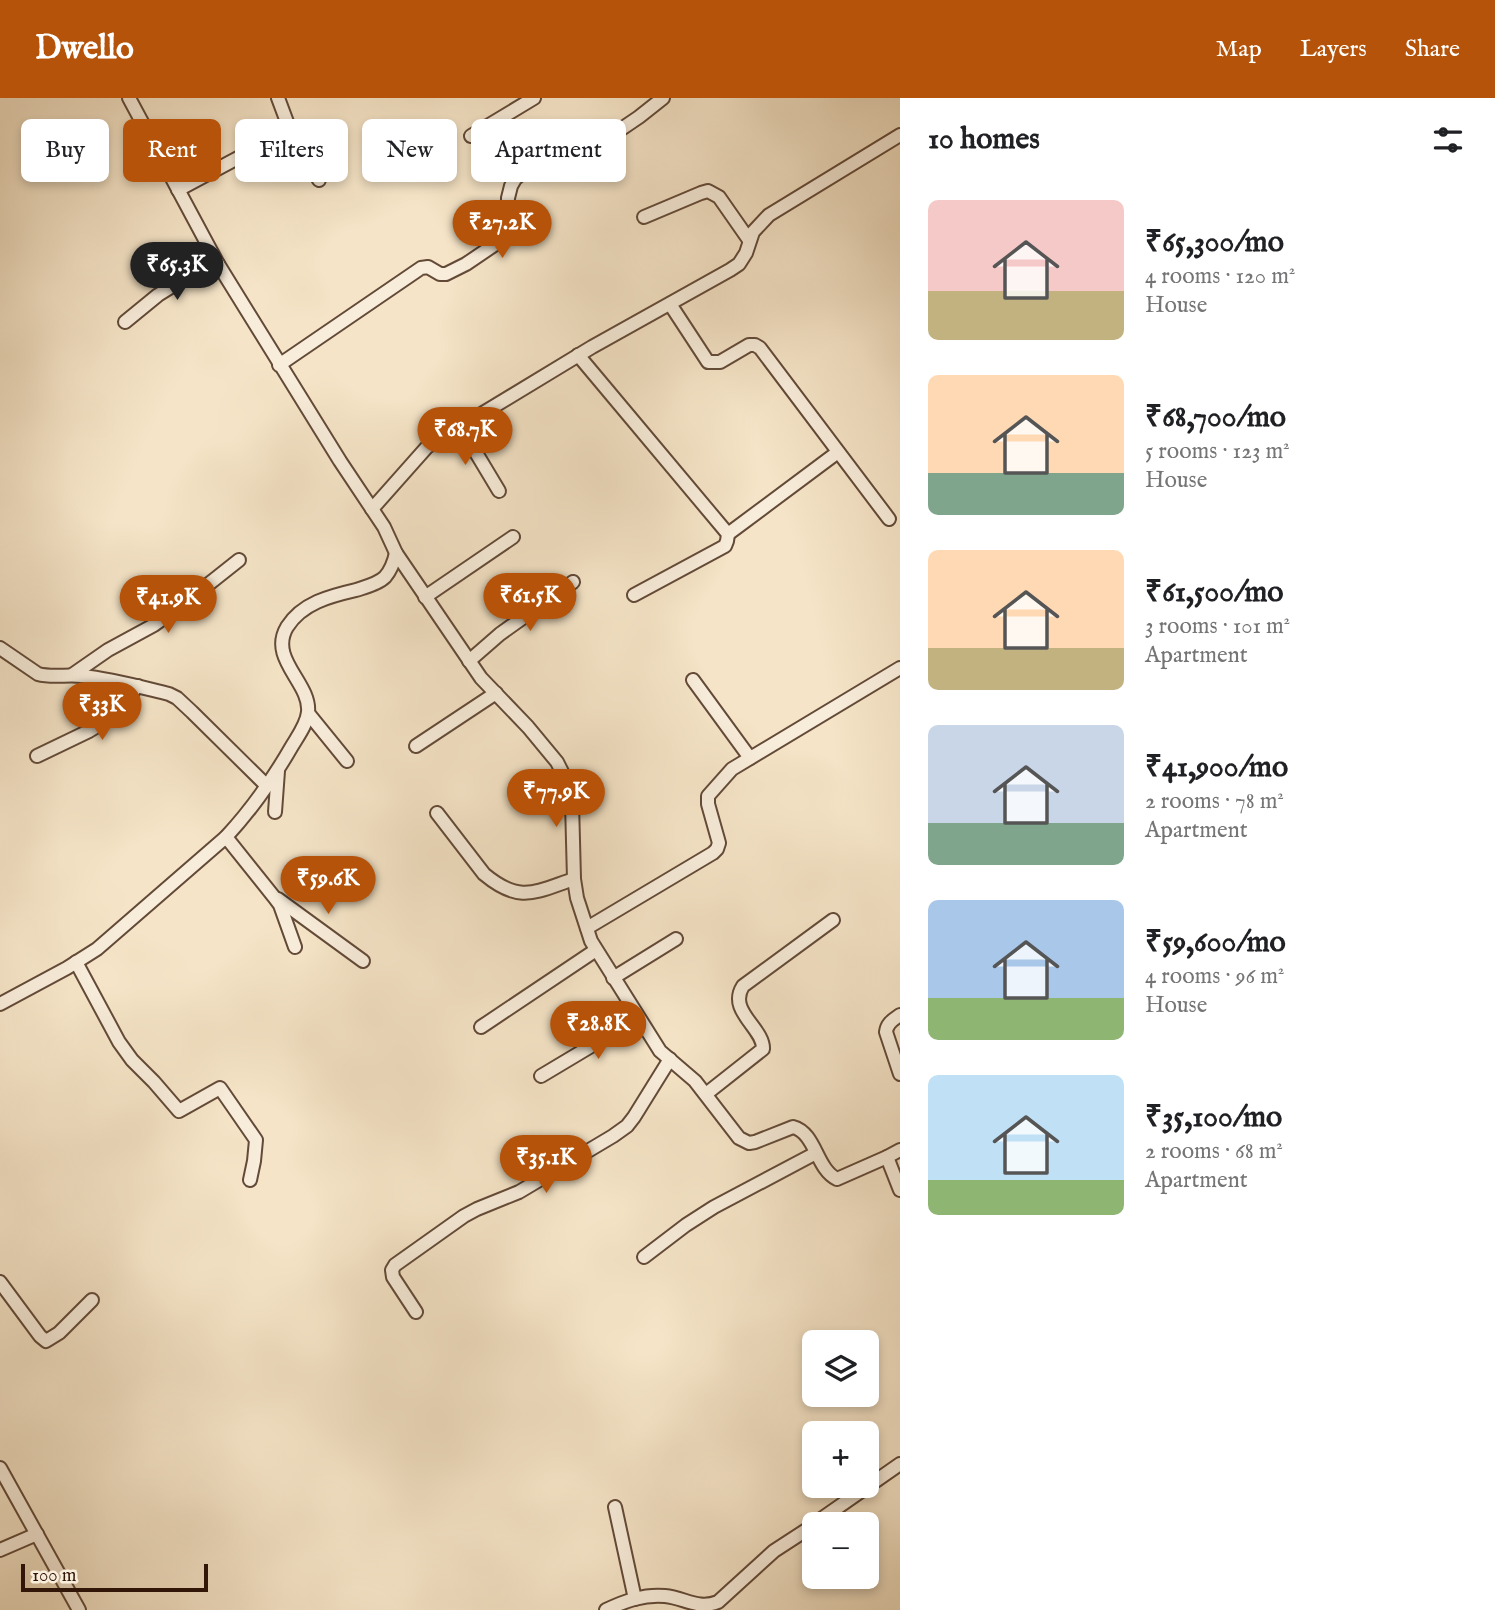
<!DOCTYPE html>
<meta charset="utf-8">
<style>
body{margin:0;font-family:"IM FELL English",serif;background:#f2f2f2;color:#202124;height:100vh;display:flex;flex-direction:column;font-size:26px;white-space:nowrap}
*{box-sizing:border-box;margin:0}
p{font-size:23px;color:#757577}
.icon{flex:none;width:38px;height:38px;fill:none;stroke:currentColor;stroke-width:2;stroke-linecap:round;stroke-linejoin:round}
.map{position:relative;flex:1;overflow:hidden}
.panel{display:flex;flex-direction:column;background:#fff;width:595px}
.panel>*{flex:none}
.banner{position:absolute;left:21px;top:21px;width:665px;height:63px;display:flex;gap:14px}
.fabs{position:absolute;left:802px;top:1232px;display:grid;gap:14px}
.fabs a{display:grid;place-items:center;width:77px;height:77px;border-radius:10px;background:#fff;box-shadow:0 4px 10px #0003;font-size:35px}
.scale{position:absolute;left:21px;bottom:18px;width:187px;box-sizing:border-box;padding-left:7px;border:4px solid #321608;border-top:0;font-size:19px;line-height:24px;white-space:nowrap;color:#321608;-webkit-text-stroke:5px #f8eddb;paint-order:stroke}
.price{position:absolute;translate:-50% -60px;padding:0 16px;border-radius:24px;background:#b45309;color:#fff;font-size:23px;line-height:46px;filter:drop-shadow(0 2px 4px #0008)}
.price::after{content:'';position:absolute;left:50%;top:42px;width:21px;height:16px;margin-left:-10px;background:inherit;clip-path:polygon(0 0,100% 0,50% 100%)}
.price.current{background:#222;color:#fff}
ul{padding:0;list-style:none}
li{display:flex;align-items:center;gap:21px;height:175px;padding:0 28px}
li span{display:grid;place-items:center;flex:none;width:196px;height:140px;border-radius:10px;color:#555}
li>.icon{margin-inline-start:auto}
span .icon{width:84px;height:84px;fill:#fffc;stroke-width:1}
li b{font-size:30px}
h2{display:flex;justify-content:space-between;align-items:center;height:84px;padding:0 28px;font-size:30px}
.chip{padding:0 24px;border-radius:10px;background:#fff;box-shadow:0 4px 10px #0003;font-size:24px;line-height:63px}
.chip.current{background:#b45309;color:#fff}
header{display:flex;align-items:center;gap:42px;box-sizing:border-box;height:98px;padding:0 35px;background:#b45309;color:#fff}
header strong{font-size:33px}
nav{display:flex;gap:38px;margin-inline-start:auto;font-size:24px}
main{display:flex;flex:1;min-height:0}
.map>svg:first-child{display:block}
</style>
<header>
<strong>Dwello</strong>
<nav><a>Map</a><a>Layers</a><a>Share</a></nav>
</header>
<main>
<div class="map">
<svg width="900" height="1512" viewBox="0 0 900 1512">
<rect width="100%" height="100%" fill="#f5e4c7"/>
<filter id="stains"><feTurbulence type="fractalNoise" baseFrequency=".00286" numOctaves="4"/><feColorMatrix values="0 0 0 0 .2 0 0 0 0 .09 0 0 0 0 .02 0 0 0 .5 -.17"/></filter>
<radialGradient id="worn" r=".72"><stop offset=".6" stop-color="#630" stop-opacity="0"/><stop offset="1" stop-color="#630" stop-opacity=".3"/></radialGradient>
<g fill="none" stroke-linecap="round" stroke-linejoin="round">
<defs>
<g id="street">
<path d="M129 0 218 166 340 363 384 429 396 455 481 580 528 629 557 664 565 680 572 705 574 781 577 800 591 843 660 953 695 983 739 1040 749 1045 755 1044 793 1029C816 1035 816 1071 837 1081L887 1059 900 1052"/>
<polyline points="278,0 290,32 319,82"/>
<polyline points="471,38 534,0"/>
<polyline points="178,92 290,32"/>
<polyline points="644,119 701,95 708,93 719,99 749,142"/>
<polyline points="670,206 708,264 720,264 749,247 755,247 760,250 889,421"/>
<polyline points="125,224 158,197 179,184 218,166"/>
<polyline points="578,257 728,436 727,443 725,448 634,497"/>
<polyline points="279,267 421,170 428,169 440,176 446,176 466,166 500,143 507,135 508,100 511,88 515,81 542,57 549,54 575,57 586,55 639,19 663,0"/>
<polyline points="460,328 499,393"/>
<polyline points="372,411 427,349 592,249 730,172 739,166 746,155 753,134 769,117 900,37"/>
<polyline points="728,436 838,354"/>
<polyline points="425,499 513,439"/>
<path d="M0 550 38 576C52 580 68 576 82 578 112 581 140 589 169 596L177 600 192 614 267 688"/>
<polyline points="469,563 500,536 573,484"/>
<polyline points="72,577 108,552 154,527 186,504 239,462"/>
<polyline points="693,582 750,660"/>
<polyline points="308,615 347,663"/>
<polyline points="416,648 496,595"/>
<polyline points="37,658 89,633 104,624 138,588"/>
<polyline points="275,714 278,673"/>
<path d="M437 715 484 776C520 806 535 794 574 781"/>
<polyline points="226,739 274,799 280,807 295,849"/>
<polyline points="278,801 363,863"/>
<polyline points="587,830 713,755 717,751 719,745 708,706 708,698 732,671 900,570"/>
<polyline points="76,864 119,944 132,962 154,984 179,1013 220,990 256,1042 254,1063 250,1082"/>
<polyline points="613,880 676,841"/>
<path d="M0 906 67 870 97 851 226 739C252 711 273 681 292 648 298 638 307 626 308 614 311 585 268 561 287 529 302 505 330 498 356 492 365 489 378 486 385 479 391 472 394 464 396 455"/>
<path d="M900 917C893 922 887 925 886 934L900 976"/>
<polyline points="481,929 596,852"/>
<polyline points="541,978 638,920"/>
<path d="M706 996 763 951C764 930 727 913 743 888L833 822"/>
<polyline points="887,1059 900,1092"/>
<polyline points="644,1159 686,1127 714,1109 816,1055"/>
<polyline points="0,1184 40,1238 46,1243 59,1235 92,1202"/>
<polyline points="416,1214 393,1179 392,1172 395,1167 464,1118 477,1111 519,1094 613,1038 627,1028 634,1019 670,961"/>
<polyline points="0,1370 79,1512"/>
<polyline points="615,1409 635,1501"/>
<polyline points="814,1426 900,1366"/>
<polyline points="0,1452 37,1436"/>
<path d="M606 1512C625 1503 644 1496 665 1498 685 1500 698 1512 718 1504L774 1453 814 1427"/>
</g>
</defs>
<use href="#street" stroke="#634a38" stroke-width="16"/>
<use href="#street" stroke="#f8eddb" stroke-width="12"/>
</g>
<rect width="100%" height="100%" filter="url(#stains)"/>
<rect width="100%" height="100%" fill="url(#worn)"/>
</svg>
<div class="fabs">
<a><svg class="icon" aria-label="layers" viewBox="0 0 24 24"><path d="M12 4l9 5-9 5-9-5zM3 14l9 5 9-5"/></svg></a>
<a>+</a>
<a>−</a>
</div>
<div class="scale">100 m</div>
<b class="price" style="left:502px;top:162px">₹27.2K</b>
<b class="price current" style="left:177px;top:204px">₹65.3K</b>
<b class="price" style="left:465px;top:369px">₹68.7K</b>
<b class="price" style="left:530px;top:535px">₹61.5K</b>
<b class="price" style="left:168px;top:537px">₹41.9K</b>
<b class="price" style="left:102px;top:644px">₹33K</b>
<b class="price" style="left:556px;top:731px">₹77.9K</b>
<b class="price" style="left:328px;top:818px">₹59.6K</b>
<b class="price" style="left:598px;top:963px">₹28.8K</b>
<b class="price" style="left:546px;top:1097px">₹35.1K</b>
<div class="banner">
<a class="chip">Buy</a>
<a class="chip current">Rent</a>
<a class="chip">Filters</a>
<a class="chip">New</a>
<a class="chip">Apartment</a>
</div>
</div>
<section class="panel">
<h2>10 homes<svg class="icon" aria-label="filters" viewBox="0 0 24 24"><path d="M4 7h16M4 17h16"/><circle cx="9" cy="7" r="2"/><circle cx="15" cy="17" r="2"/></svg></h2>
<ul>
<li><span style="background:linear-gradient(#f6c9c9 65%,#c2b280 0)"><svg class="icon" aria-label="home" viewBox="0 0 24 24"><path d="M3 11l9-7 9 7M6 9v11h12V9"/></svg></span><div><b>₹65,300/mo</b><p>4 rooms · 120 m²</p><p>House</p></div></li>
<li><span style="background:linear-gradient(#ffd9b3 70%,#7fa58c 0)"><svg class="icon" aria-label="home" viewBox="0 0 24 24"><path d="M3 11l9-7 9 7M6 9v11h12V9"/></svg></span><div><b>₹68,700/mo</b><p>5 rooms · 123 m²</p><p>House</p></div></li>
<li><span style="background:linear-gradient(#ffd9b3 70%,#c2b280 0)"><svg class="icon" aria-label="home" viewBox="0 0 24 24"><path d="M3 11l9-7 9 7M6 9v11h12V9"/></svg></span><div><b>₹61,500/mo</b><p>3 rooms · 101 m²</p><p>Apartment</p></div></li>
<li><span style="background:linear-gradient(#c9d6e8 70%,#7fa58c 0)"><svg class="icon" aria-label="home" viewBox="0 0 24 24"><path d="M3 11l9-7 9 7M6 9v11h12V9"/></svg></span><div><b>₹41,900/mo</b><p>2 rooms · 78 m²</p><p>Apartment</p></div></li>
<li><span style="background:linear-gradient(#a9c7e8 70%,#8fb573 0)"><svg class="icon" aria-label="home" viewBox="0 0 24 24"><path d="M3 11l9-7 9 7M6 9v11h12V9"/></svg></span><div><b>₹59,600/mo</b><p>4 rooms · 96 m²</p><p>House</p></div></li>
<li><span style="background:linear-gradient(#bfe0f5 75%,#8fb573 0)"><svg class="icon" aria-label="home" viewBox="0 0 24 24"><path d="M3 11l9-7 9 7M6 9v11h12V9"/></svg></span><div><b>₹35,100/mo</b><p>2 rooms · 68 m²</p><p>Apartment</p></div></li>
</ul>
</section>
</main>
